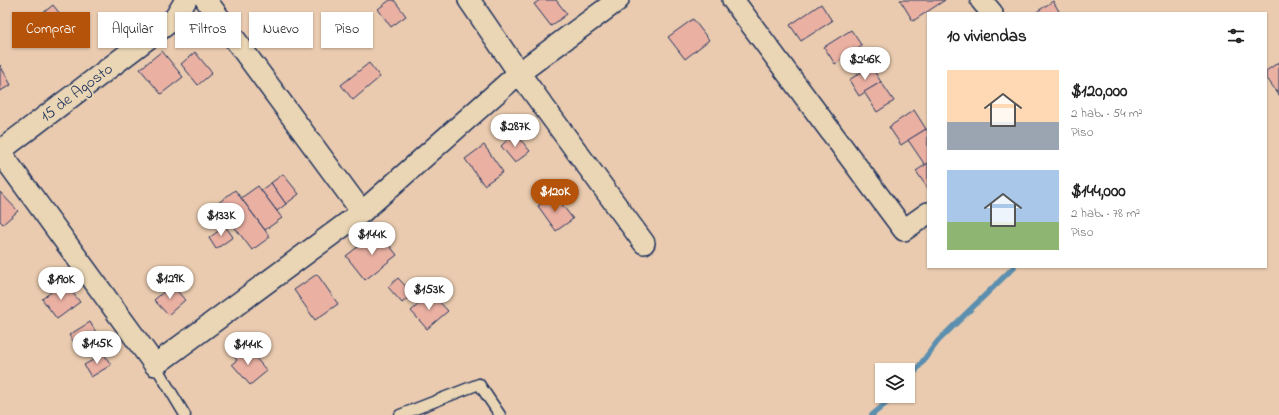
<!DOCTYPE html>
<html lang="es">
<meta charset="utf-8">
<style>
body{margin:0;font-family:"Indie Flower",sans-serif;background:#f6f6f6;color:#222;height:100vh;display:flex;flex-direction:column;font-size:15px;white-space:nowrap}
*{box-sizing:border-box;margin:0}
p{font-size:13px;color:#767676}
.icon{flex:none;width:22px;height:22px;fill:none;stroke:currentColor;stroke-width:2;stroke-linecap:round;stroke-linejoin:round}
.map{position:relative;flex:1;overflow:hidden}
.side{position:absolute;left:927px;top:12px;width:340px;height:256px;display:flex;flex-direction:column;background:#fff;border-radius:0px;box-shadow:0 1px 3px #0004}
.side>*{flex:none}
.guide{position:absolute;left:12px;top:12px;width:380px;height:36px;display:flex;gap:8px}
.buttons{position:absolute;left:875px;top:363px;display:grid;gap:8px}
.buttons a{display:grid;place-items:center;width:40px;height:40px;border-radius:0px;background:#fff;box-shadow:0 1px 3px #0004;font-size:20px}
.price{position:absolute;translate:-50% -34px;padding:0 9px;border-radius:14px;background:#fff;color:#222;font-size:13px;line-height:26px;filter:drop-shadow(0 1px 2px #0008)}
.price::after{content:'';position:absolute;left:50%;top:24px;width:12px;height:9px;margin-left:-6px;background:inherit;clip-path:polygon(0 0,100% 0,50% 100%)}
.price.selected{background:#b45309;color:#fff}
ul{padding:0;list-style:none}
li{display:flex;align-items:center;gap:12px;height:100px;padding:0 20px}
li span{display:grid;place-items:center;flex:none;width:112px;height:80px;border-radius:0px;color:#555}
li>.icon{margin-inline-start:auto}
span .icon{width:48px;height:48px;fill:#fffc;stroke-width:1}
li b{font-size:17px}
h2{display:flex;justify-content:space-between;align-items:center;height:48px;padding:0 20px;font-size:17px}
.chip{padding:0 14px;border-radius:0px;background:#fff;box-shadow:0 1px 3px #0004;font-size:14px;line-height:36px}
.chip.selected{background:#b45309;color:#fff}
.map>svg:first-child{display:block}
</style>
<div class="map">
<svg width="1279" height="415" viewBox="0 0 1279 415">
<rect width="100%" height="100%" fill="#eacbaf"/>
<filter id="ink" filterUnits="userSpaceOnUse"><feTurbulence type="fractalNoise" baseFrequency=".025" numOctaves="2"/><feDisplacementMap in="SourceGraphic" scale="8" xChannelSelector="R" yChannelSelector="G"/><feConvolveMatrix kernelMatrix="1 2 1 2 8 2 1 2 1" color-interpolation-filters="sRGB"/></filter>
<g filter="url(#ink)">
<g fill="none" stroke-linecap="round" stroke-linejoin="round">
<g stroke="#5b8faf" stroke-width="5.5">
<polyline points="908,381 938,341 1014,267"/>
<polyline points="872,415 895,396"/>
</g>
</g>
<g fill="#eab1a3" stroke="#1b2f5e">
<polygon points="390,0 394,0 406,16 391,27 378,9"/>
<polygon points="540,0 556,0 567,14 551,26 534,4"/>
<polygon points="900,0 945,0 913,21"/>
<polygon points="1053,1 1060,13 1035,13"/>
<polygon points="821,4 832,21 801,41 790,25"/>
<polygon points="53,5 72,29 52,45 33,21"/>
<polygon points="693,19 709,40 685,59 668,37"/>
<polygon points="851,30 862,46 835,64 824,47"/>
<polygon points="162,51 183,77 161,94 140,69"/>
<polygon points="195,52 212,73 198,85 181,64"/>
<polygon points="1279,62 1279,95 1266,77 1266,71"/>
<polygon points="369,63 380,77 353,100 341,85"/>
<polygon points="0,65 11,85 0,91"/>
<polygon points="871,66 881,82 859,96 849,80"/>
<polygon points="881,82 894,101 877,112 864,92"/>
<polygon points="914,110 926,129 901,145 889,127"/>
<polygon points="926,129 928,132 928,163 925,165 908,140"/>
<polygon points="515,133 530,151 515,163 501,146"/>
<polygon points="484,145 503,172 484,185 465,159"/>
<polygon points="928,163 928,189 916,171"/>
<polygon points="283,174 299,194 286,204 271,183"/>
<polygon points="271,183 286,204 277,211 261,190"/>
<polygon points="258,186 282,218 265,230 241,198"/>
<polygon points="235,190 270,237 252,250 217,204"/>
<polygon points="0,192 18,211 3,224 0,221"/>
<polygon points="554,194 573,219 556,231 538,206"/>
<polygon points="225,226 233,237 216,249 209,238"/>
<polygon points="378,231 397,255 365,280 346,256"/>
<polygon points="317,274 338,304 315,320 294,290"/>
<polygon points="398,278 413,294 402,303 388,287"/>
<polygon points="64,282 80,302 57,319 42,299"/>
<polygon points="172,285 185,300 168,315 154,300"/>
<polygon points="431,293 448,311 427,329 411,311"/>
<polygon points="90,322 100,339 80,351 69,335"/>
<polygon points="240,348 245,354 249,350 267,371 250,385 232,364 237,360 232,355"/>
<polygon points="104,354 111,365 91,377 84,365"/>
</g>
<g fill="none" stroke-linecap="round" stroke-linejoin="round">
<defs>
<g id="lane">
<polyline points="155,365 185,415"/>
<polyline points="400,415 479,384 500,415"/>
</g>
<g id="street">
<polyline points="469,0 519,73 644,243"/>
<polyline points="733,0 904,230 928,213"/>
<polyline points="981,0 992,13"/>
<polyline points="0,151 175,18 186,0"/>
<polyline points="0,152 155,365 362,212 206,0"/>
<polyline points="362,212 519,73 618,0"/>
</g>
</defs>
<use href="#lane" stroke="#1b2f5e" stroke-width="13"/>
<use href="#street" stroke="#1b2f5e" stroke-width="24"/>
<use href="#lane" stroke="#ead6b4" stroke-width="10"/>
<use href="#street" stroke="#ead6b4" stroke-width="21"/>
</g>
</g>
<g text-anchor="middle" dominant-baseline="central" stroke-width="3.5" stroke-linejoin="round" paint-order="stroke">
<g font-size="16" fill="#1b2f5e" stroke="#ead6b4">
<text transform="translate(77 93) rotate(-37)">15 de Agosto</text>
</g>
</g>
</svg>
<div class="buttons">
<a><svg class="icon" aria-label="layers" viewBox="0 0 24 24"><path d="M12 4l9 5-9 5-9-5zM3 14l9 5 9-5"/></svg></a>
</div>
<b class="price" style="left:865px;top:81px">$246K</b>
<b class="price" style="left:515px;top:148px">$287K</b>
<b class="price selected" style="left:555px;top:213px">$120K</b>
<b class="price" style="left:221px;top:237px">$133K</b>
<b class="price" style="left:372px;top:256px">$144K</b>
<b class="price" style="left:170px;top:300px">$129K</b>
<b class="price" style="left:61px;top:301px">$190K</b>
<b class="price" style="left:429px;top:311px">$153K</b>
<b class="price" style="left:97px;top:365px">$145K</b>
<b class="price" style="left:248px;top:366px">$144K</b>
<div class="guide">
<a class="chip selected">Comprar</a>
<a class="chip">Alquilar</a>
<a class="chip">Filtros</a>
<a class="chip">Nuevo</a>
<a class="chip">Piso</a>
</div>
<section class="side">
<h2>10 viviendas<svg class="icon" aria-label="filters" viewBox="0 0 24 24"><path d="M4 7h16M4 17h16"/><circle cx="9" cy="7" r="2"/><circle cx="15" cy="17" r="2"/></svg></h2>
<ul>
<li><span style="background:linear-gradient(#ffd9b3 65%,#9aa5b1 0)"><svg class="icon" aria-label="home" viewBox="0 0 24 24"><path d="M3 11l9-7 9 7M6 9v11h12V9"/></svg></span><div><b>$120,000</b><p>2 hab. · 54 m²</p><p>Piso</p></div></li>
<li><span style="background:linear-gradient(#a9c7e8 65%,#8fb573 0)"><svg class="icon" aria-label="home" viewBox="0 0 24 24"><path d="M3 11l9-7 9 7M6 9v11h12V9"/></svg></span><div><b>$144,000</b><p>2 hab. · 78 m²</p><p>Piso</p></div></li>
</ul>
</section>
</div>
